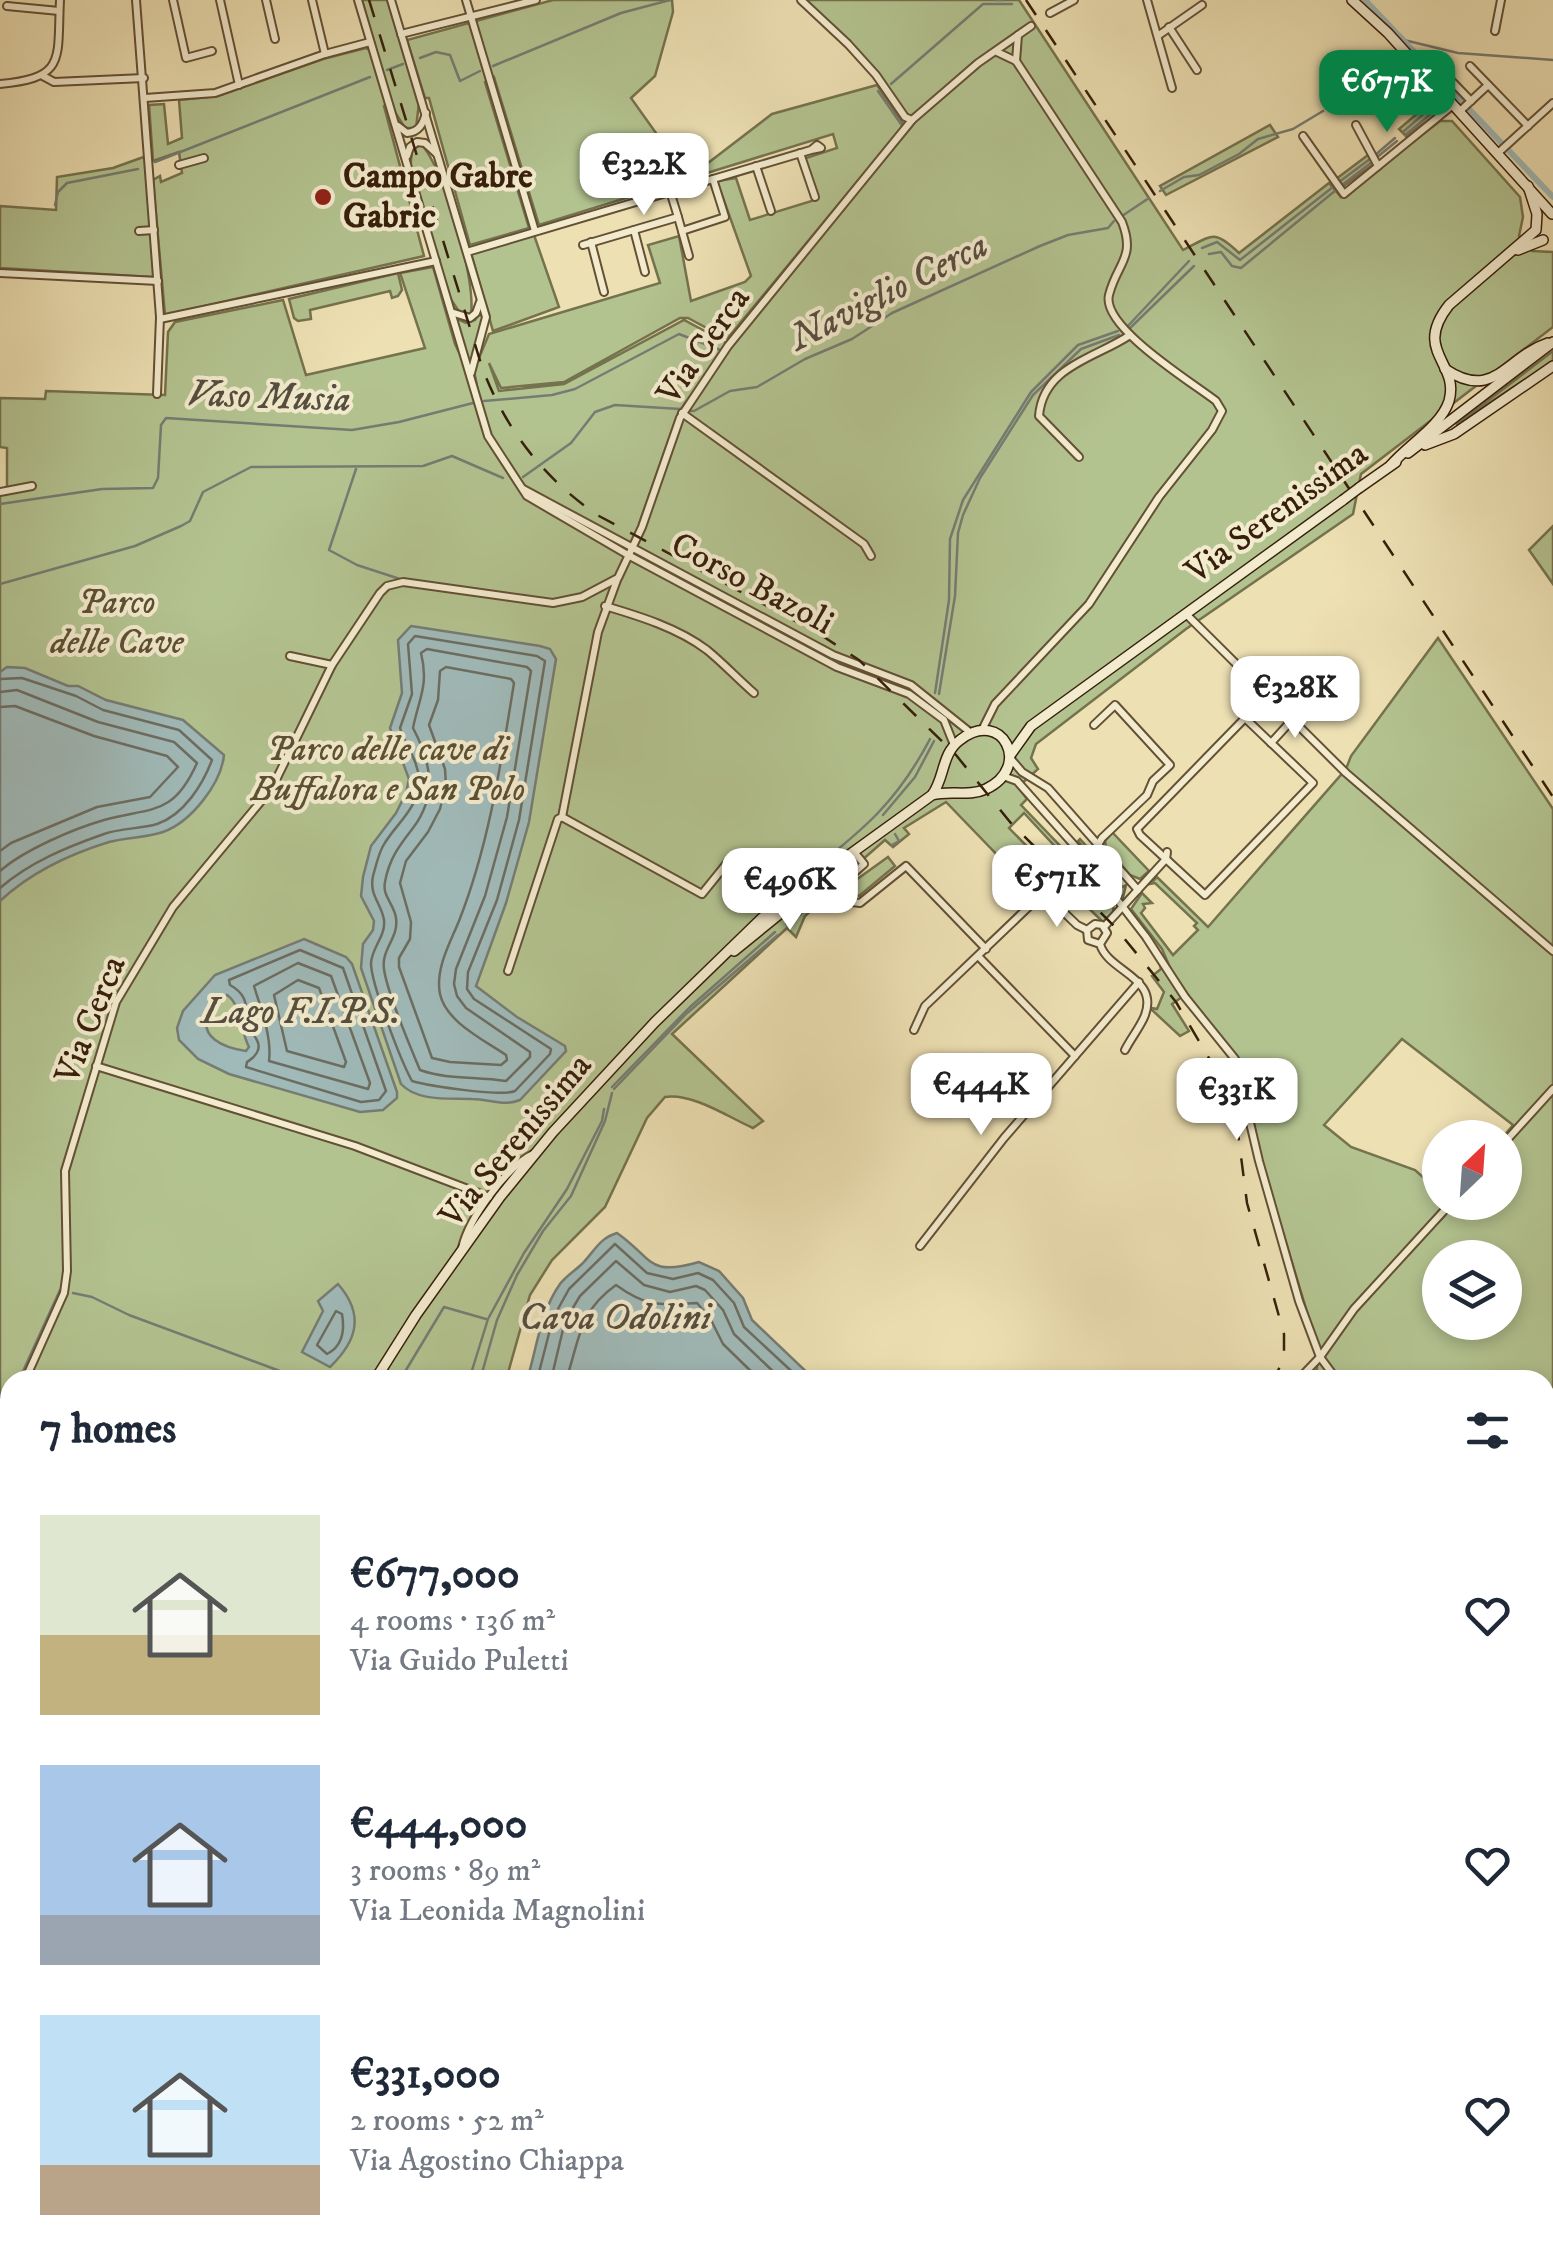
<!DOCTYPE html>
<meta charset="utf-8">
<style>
body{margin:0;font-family:"IM FELL DW Pica",serif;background:#f2f2f3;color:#1f2937;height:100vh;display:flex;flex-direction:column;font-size:38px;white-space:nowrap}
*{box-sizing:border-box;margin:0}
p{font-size:32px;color:#747a83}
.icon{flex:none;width:55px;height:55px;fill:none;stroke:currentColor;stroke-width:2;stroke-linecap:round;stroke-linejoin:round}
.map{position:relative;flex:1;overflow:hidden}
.drawer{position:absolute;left:0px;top:1370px;width:1555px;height:892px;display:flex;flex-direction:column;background:#fff;border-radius:30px 30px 0 0;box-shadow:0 5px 15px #0003}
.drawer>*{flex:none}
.needle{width:65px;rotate:25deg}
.tools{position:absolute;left:1422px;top:1120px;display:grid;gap:20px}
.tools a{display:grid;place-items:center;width:100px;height:100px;border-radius:50%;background:#fff;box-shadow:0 5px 15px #0003;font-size:50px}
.price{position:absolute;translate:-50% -85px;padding:0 22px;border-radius:20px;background:#fff;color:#222;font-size:32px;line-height:65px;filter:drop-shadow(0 2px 5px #0008)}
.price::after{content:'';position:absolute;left:50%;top:60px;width:30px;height:22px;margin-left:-15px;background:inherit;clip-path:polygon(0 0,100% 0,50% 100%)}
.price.current{background:#0b8043;color:#fff}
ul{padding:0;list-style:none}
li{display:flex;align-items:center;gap:30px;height:250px;padding:0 40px}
li span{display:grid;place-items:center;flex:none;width:280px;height:200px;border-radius:0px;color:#555}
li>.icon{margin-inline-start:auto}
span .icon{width:120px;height:120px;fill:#fffc;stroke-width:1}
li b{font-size:42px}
h2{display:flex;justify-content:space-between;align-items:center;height:120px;padding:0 40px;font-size:42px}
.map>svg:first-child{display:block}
</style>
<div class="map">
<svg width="1553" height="2261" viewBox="0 0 1553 2261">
<rect width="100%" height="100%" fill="#ede0b3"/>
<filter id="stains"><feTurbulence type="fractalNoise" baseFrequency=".002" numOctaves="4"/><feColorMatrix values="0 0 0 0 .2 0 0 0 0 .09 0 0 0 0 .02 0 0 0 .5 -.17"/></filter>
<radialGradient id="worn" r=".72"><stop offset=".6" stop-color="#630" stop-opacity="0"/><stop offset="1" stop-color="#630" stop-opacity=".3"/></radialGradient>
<g fill="#b3c390" stroke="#75724e" stroke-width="2.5" fill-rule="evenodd">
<polygon points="362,0 389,0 419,103 416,128 405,128 393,109"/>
<path d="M553 0H672L673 12 655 76 631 98 678 164 708 163 772 114 877 85 904 125 727 339 688 318H680L564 382 501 388 489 363 499 391 564 384 684 320 731 345 912 126 878 76 803 0H1019L1183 250C1213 235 1214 229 1239 253L1329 183 1341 197 1440 121H1452L1520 197 1523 217 1519 236 1532 251 1553 252V327L1361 474 1353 514 1186 629 1036 744 1031 758 1038 769 1018 787 1027 799 1021 805 1114 902 1113 912 1103 922 1060 881 1074 867 1024 813 1009 828 1054 874 1034 893 946 802 904 828 909 834 893 847 885 840 814 902 816 906 805 916 796 937 787 928 672 1034 763 1121 753 1128C728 1117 693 1093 665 1097L647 1118 605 1207 552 1260 530 1295 506 1380H10V1586L0 1567V489H7V448L0 447V398L45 399 46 391 165 395 168 332 175 322 283 300 306 375 425 348 400 273 433 267 455 344 478 392 474 370 489 334 660 283 648 245 679 236 691 301 745 282 751 276 717 181 736 178 750 220 815 200 803 159 837 148 833 134 539 225 494 77 485 82 529 228 470 245 429 98H425L407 40Z"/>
<polygon points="366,48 371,51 386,104 384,106 424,256 165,315 153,180 160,176 161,182 182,173 179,152 153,161 149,105 164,104 168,144 182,138 179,100 218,96 323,59"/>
<polygon points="1431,102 1440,112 1406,136 1399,129"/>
<polygon points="1270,125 1278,137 1166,195 1160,186"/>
<path d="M421 144C445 169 476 280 471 314L460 313 448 295 410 171 412 151Z"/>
<polygon points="149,155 157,273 151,277 0,268 0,206 56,210 57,177 113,168"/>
<polygon points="1368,155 1374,164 1342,187 1336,179"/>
<polygon points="534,235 559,307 493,331 471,253"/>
<polygon points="398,273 402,290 398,296 392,298 390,291 310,310 311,319 298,321 294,318 289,299"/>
<polygon points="480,313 483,318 470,367 455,318 466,323 475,320"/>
<polygon points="1553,351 1553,361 1456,425"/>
<polygon points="1553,526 1553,584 1529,550"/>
<path d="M1438 638 1553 809V1996L1545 2007V1380H1306L1317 1369V1345L1261 1160 1242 1064 1201 1014 1171 970 1162 949 1131 909 1142 893 1152 903 1143 904 1145 908 1141 913 1173 955 1198 930 1194 926 1197 923 1155 883 1150 884 1157 877 1208 927 1346 769 1351 756ZM1402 1039 1513 1125 1503 1137 1505 1202H1440V1192L1415 1170 1351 1147 1324 1125ZM1440 1258H1505V1322H1440Z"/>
<polygon points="1112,832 1149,871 1140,879 1130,875 1106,847 1105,841"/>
<polygon points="1080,839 1123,887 1126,885 1123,897 1078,841"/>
<polygon points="888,857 895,866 859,896 848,890 849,885"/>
<polygon points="1159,960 1182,997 1172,1004 1189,1031 1180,1036 1152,1010 1152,1008 1157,1009 1164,992 1152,976 1161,969"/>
<polygon points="0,1574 10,1593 10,1922 0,1931"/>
<polygon points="10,2094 10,2146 0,2130 0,2099"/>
<polygon points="0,2205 10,2216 10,2252 41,2253 48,2261 0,2261"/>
<polygon points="147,2252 142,2258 144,2261 94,2261 86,2253"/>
<polygon points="209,2252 272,2252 272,2253 255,2261 192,2261"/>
<polygon points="1530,2252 1532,2261 1284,2261 1270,2253"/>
<polygon points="400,2253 970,2253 958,2261 404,2261"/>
</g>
<g fill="#a0bab9" stroke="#767c73" stroke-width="2.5" fill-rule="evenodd">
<path d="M411 626 540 646 550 649 556 659 529 822 506 903 476 986 517 1017 565 1046 566 1051 520 1100C503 1107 490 1099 472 1099 449 1098 418 1102 401 1084L361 968 363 944 373 930 374 921 361 896 363 877 371 846 396 813 406 793 409 779 390 728 402 693 398 640Z"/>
<path d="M7 667 25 668 68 686H78L106 700 183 720 224 755C221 784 191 822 163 832 146 838 127 837 109 842 70 854 30 873 0 901V672Z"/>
<path d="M304 939 346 957 352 964 397 1092V1098L383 1110 360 1112 229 1074 198 1059 179 1040 177 1028 183 1011 215 975ZM227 995C241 1004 240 1030 249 1047L246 1051C225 1048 196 1037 210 1012 214 1003 218 998 227 995Z"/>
<path d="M617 1233C654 1259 647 1277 699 1262L719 1271 743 1298 752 1320 815 1380H527C537 1348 540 1312 560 1284 566 1276 576 1270 583 1263 595 1250 600 1238 617 1233Z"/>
<path d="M338 1284C365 1315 357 1341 330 1367L302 1352 323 1311 318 1301Z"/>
<polygon points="837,2253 915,2253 906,2261 847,2261"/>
</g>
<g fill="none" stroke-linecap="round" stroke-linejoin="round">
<g stroke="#6c6d62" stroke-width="2.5">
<path d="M415 636 537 656 545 661 519 820 497 900 468 972 467 989 474 999 551 1049 550 1054 515 1091C502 1097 429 1086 412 1081 401 1061 371 984 371 963 372 947 386 936 384 920 381 902 369 896 373 876 376 866 378 855 383 846 395 824 420 808 419 779 418 760 405 745 400 728L412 694 408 644Z"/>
<path d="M427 649 527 667 531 671 507 817 485 896 456 969 454 984 457 996 466 1008 530 1052V1057L506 1081C477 1076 448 1080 420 1070 410 1046 387 993 384 969 381 949 399 938 396 918 394 904 382 896 385 882 389 859 399 846 413 828 438 795 431 762 413 728 419 698 429 685 421 653Z"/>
<path d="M446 667 511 679 514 683C501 763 489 845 459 921 450 943 435 969 440 994 446 1022 484 1040 506 1055L507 1060 501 1065 450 1062 432 1058 399 967V958L410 939 411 922 400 883 406 861 428 832 440 809 446 785 445 769 429 725 438 700 440 671Z"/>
<path d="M0 679 22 678 76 696 103 710 179 730 212 760C203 784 184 815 157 824 140 829 121 828 104 834 67 847 30 862 0 888"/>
<path d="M0 692 17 690 98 722 174 742 197 763C173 817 151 807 104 820 73 829 24 850 0 871"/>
<polyline points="0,707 15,706 94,736 167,756 178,767 150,797 97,807 11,843 0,851"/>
<path d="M300 950 343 968 386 1091 379 1100 361 1102 246 1067 247 1062C251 1059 256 1057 258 1050 261 1041 252 1035 250 1027 245 1009 250 996 230 985L229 980Z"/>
<path d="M298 963 331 976 370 1083 368 1089 269 1061C272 1037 261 1009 254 986Z"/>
<polygon points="298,980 319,988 346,1062 344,1067 287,1051 274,995"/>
<path d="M336 1311 342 1314C345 1331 343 1346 327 1354L317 1345Z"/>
<polyline points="537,1380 553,1318 569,1289 615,1244 647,1273 673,1279 698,1273 713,1280 734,1303 744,1327 801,1380"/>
<polyline points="551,1380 565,1321 580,1296 616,1261 644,1285 670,1292 696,1286 705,1290 723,1310 734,1334 782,1380"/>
<path d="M566 1380C580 1339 578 1312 616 1285 648 1308 660 1305 697 1303L710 1318 723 1344 760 1380"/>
</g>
<g stroke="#767c73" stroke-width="2.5">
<polyline points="996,0 1002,0"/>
<polyline points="1404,40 1458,53 1553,60"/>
<polyline points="420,58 436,52 450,55 460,81 480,71"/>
<polyline points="493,66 621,13 670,0"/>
<polyline points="387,70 403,64"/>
<polyline points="891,84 983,4 1012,4"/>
<polyline points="878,91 903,127"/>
<polyline points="1403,132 1435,104"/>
<polyline points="1405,135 1438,108"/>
<polyline points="1374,156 1395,138"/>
<polyline points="1376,158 1397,141"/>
<polyline points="155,162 370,77"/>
<polyline points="1339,182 1370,159"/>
<polyline points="1342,185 1372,162"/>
<polyline points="1160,191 1184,177 1199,175 1239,154 1258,139 1293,129 1323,111"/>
<polyline points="55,205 58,192 67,183 138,169"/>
<polyline points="1122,216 1149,198"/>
<polyline points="1202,248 1217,242 1240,260 1333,187"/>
<polyline points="1209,254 1221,252 1232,266 1241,268 1336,190"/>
<polyline points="1126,328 1189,261"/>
<polyline points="1129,329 1194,266"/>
<polyline points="484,401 552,395 575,389 679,334 723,351"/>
<polyline points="688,411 694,411 730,391 757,387 805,359 852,339 892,313 1040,246 1068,235 1108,228 1114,221"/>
<polyline points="356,469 329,550 357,565 403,580"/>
<polyline points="523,477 571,443 595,412 615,405 680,409"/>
<polyline points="0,504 102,489 153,488 158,478 161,425 166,418 352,430 399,422 473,403"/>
<polyline points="639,524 678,413 708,371"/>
<polyline points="0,584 135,546 181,526 190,521 203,492 251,467 423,466 452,456 503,478"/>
<polyline points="935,693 949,600 950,539 963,500 1031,392 1078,345 1118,331"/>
<polyline points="939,694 955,596 958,533 963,515 980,478 1033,395 1081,349 1119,335"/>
<polyline points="883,815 915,777 934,741"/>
<polyline points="892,845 899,841 895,834"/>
<path d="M810 872C864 829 897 802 930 739"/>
<polyline points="786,924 811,901"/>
<polyline points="787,927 813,902"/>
<polyline points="612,1087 690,1007 775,932"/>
<polyline points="614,1089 686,1014 778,935"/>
<polyline points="73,1293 92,1297 129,1315 304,1380"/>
<polyline points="19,1380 60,1290"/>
<polyline points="400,1380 444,1307 486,1319"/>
<polyline points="469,1380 488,1319 524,1253 567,1189 602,1121 604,1109"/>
<polyline points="480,1380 497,1320 517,1275 543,1231 571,1196 605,1121 612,1093"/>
<polyline points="0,1422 10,1400"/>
<polyline points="0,1571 10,1589"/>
<polyline points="0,1828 10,1830"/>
<polyline points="0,1944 2,1938 10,1931"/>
</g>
<g stroke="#a0bab9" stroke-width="6">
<polyline points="1365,0 1461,101"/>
<polyline points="1469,109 1553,197"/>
</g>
<defs>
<g id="street">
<polyline points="136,0 160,317 157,394"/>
<polyline points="173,0 186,58 212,51"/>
<polyline points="220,0 239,85"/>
<polyline points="266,0 275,39"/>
<polyline points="312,0 325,54"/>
<polyline points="358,0 488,436 527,496 628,555 837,667 909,694 944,720 954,745"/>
<polyline points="391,0 486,317 471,373"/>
<polyline points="466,0 535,231"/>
<polyline points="801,0 848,44 876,75 905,117 912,120"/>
<polyline points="1147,0 1172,88"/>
<polyline points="7,6 59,11"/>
<polyline points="1050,13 1074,0"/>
<polyline points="1169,27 1197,70"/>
<polyline points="1495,31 1501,0"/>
<polyline points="401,34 536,0"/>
<polyline points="1159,35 1202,5"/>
<polyline points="1016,61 1018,35"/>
<polyline points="1470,66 1528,126"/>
<polyline points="1442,71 1471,101"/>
<polyline points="43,76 54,82 144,78"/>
<path d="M0 84C67 78 57 59 60 0"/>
<polyline points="145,98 215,93 325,54 370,42"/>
<polyline points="1459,112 1488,85"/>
<polyline points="1356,125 1378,166"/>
<path d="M398 126 407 133C419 132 423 124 426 113"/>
<polyline points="1303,136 1344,194 1453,105"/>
<polyline points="800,153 815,197"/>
<polyline points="1498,153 1553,103"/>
<polyline points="407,156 410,147 417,142 425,143 437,154"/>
<polyline points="179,165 204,158"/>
<polyline points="756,166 771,211"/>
<polyline points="678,217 689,256"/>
<polyline points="634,230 645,272"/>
<polyline points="139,231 154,230"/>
<polyline points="682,231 725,217 713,179"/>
<polyline points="591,242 604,292"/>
<polyline points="583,245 678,217 670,191"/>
<polyline points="467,252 811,150 817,145 821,148 811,150"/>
<polyline points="0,273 158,281"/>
<polyline points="454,313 470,318 476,313 480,302"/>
<polyline points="160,319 436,261"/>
<polyline points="682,413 864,544 871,556"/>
<path d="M1079 457 1039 416C1043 366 1096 358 1130 335"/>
<polyline points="523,489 833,655 911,685 971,733"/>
<polyline points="0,492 32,486"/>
<path d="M605 606C639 616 678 628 707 650 723 663 738 679 754 693"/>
<polyline points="1186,614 1346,773 1553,951"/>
<polyline points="290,656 332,665"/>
<polygon points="1245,718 1313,783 1205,895 1140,835 1137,829"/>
<polyline points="1094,725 1115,705 1170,765 1153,781 1147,795 1102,838 1098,845"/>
<path d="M982 730 995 704 1089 604 1159 497 1212 430 1222 411 1216 401C1193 383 1101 327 1109 295 1117 263 1136 258 1122 222L1016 61 997 52"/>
<polyline points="1271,743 1292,720"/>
<polyline points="1011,759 1022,772 1048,788 1138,890"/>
<polyline points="1003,776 1017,781 1082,854 1146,937 1185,997 1235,1059 1259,1161 1299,1301 1320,1357 1337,1380"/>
<polyline points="562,817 702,894 732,857"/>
<polyline points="855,853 864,864 839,886 852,902 860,903 906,866 986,949"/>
<polyline points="1104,927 1166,859 1167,852"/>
<path d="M1100 944 1107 933 1102 925 1095 924 1087 930 1088 940 1100 944C1108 972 1159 977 1145 1015 1141 1026 1131 1038 1125 1050"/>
<polyline points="978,956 1075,1056"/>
<polyline points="508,971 558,819 562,817 598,632 617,580"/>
<polyline points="914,1030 925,1006 1040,896 1048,897 1077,925 1087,930"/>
<polyline points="96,1066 355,1146 489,1197"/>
<polyline points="1505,1142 1553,1089"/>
<polyline points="920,1246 1004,1138 1139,982"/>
<path d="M462 1248C469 1218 507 1166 535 1153"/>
<polyline points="25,1380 64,1293 67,1271 65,1171 116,1002 173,907 272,788 332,665 380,593 387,586 403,582 553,603 582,597 618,578 642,527 680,418 728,346 912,120 978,63 1031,26"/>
<polyline points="1298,1380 1320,1357 1354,1309 1452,1202"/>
<polyline points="0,1434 10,1414"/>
<polyline points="0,2022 5,2020 7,2010"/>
<polyline points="798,2252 806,2261"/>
<polyline points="1534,2252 1536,2261"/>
<polyline points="179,2258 189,2252"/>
<polyline points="265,2261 282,2252"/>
</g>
<g id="secondary">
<polyline points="1352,0 1388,33 1552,214"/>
<polyline points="1518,250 1543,240"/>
<path d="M1445 369C1494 402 1506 357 1548 343"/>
<polyline points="1425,445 1454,434 1553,366"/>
<polyline points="1408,453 1553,342"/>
<path d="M1391 465C1408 445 1441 426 1449 401 1460 362 1412 352 1449 305L1536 230 1537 214 1528 186"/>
<polyline points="1359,488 1396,462"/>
<polyline points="1011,754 1031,726 1343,500"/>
<polyline points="734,951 819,882"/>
<path d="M375 1380 416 1315 500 1197 553 1132 655 1022 762 918 932 795C945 778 941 754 960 740 1002 707 1033 767 986 789 969 797 950 790 932 795"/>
</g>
<polyline id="primary" points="0,1958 10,1948"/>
<g id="highway">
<polyline points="0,1533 10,1537"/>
<polyline points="0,1548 10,1557"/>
<polyline points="0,2170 10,2181"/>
<polyline points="0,2190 10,2201"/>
<polyline points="54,2252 62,2261"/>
<polyline points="71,2252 79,2261"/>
<polyline points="1307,2252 1319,2261"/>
</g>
</defs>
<use href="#street" stroke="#645035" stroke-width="10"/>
<use href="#secondary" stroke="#37200b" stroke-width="12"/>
<use href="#primary" stroke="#37200b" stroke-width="14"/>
<use href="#highway" stroke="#37200b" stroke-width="15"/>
<use href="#street" stroke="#f3ebce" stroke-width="6"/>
<use href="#secondary" stroke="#f3ebce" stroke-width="9"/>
<use href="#primary" stroke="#ede0b3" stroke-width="10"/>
<use href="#highway" stroke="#ede0b3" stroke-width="11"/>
<g stroke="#37200b" stroke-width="2.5" stroke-dasharray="18 18" stroke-linecap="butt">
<path d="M369 0 482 367C505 429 544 479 599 516L821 635 859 660 956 755 1010 822 1115 927 1176 1002 1213 1065 1238 1133 1247 1203 1284 1334V1357L1274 1380"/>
<polyline points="1026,0 1553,797"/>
</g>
<defs>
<polyline id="secondary-bridge" points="1343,500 1359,488"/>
</defs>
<use href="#secondary-bridge" stroke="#37200b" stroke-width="12" stroke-linecap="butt"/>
<use href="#secondary-bridge" stroke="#f3ebce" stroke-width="9"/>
</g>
<circle fill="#8f2418" stroke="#f3ebce" stroke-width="4" cx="323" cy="197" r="10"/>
<g text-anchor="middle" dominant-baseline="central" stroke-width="8" stroke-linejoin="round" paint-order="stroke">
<g font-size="35" font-weight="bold" fill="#37200b" stroke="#f3ebce" text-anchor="start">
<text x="343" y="177">Campo Gabre<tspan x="343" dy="40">Gabric</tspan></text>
</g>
<g font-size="35" fill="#37200b" stroke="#f3ebce">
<text transform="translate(704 346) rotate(-55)">Via Cerca</text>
<text transform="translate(1277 513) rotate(-36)">Via Serenissima</text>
<text transform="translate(752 584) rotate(28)">Corso Bazoli</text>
<text transform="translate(91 1020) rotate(-68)">Via Cerca</text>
<text transform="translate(516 1141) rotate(-50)">Via Serenissima</text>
</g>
<g font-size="35" font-style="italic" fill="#5c5133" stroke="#f3ebce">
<text x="117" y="603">Parco<tspan x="117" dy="40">delle Cave</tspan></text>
<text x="388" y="750">Parco delle cave di<tspan x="388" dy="40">Buffalora e San Polo</tspan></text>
</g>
<g font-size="38" font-style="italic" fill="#564e3f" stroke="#f3ebce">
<text transform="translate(889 292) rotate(-27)">Naviglio Cerca</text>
<text transform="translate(269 397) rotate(2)">Vaso Musia</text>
<text x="301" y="1012">Lago F.I.P.S.</text>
<text x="615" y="1318">Cava Odolini</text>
</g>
</g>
<rect width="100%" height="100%" filter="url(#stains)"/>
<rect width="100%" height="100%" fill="url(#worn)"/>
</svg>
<div class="tools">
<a><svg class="needle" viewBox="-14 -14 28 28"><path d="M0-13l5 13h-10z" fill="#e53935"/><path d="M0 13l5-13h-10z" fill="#747a83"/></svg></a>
<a><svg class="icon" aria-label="layers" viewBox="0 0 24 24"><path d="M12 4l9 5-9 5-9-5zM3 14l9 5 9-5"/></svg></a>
</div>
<b class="price current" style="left:1387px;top:135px">€677K</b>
<b class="price" style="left:644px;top:218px">€322K</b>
<b class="price" style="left:1295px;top:741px">€328K</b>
<b class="price" style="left:1057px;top:930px">€571K</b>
<b class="price" style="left:790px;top:933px">€496K</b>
<b class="price" style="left:981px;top:1138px">€444K</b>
<b class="price" style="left:1237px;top:1143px">€331K</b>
<section class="drawer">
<h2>7 homes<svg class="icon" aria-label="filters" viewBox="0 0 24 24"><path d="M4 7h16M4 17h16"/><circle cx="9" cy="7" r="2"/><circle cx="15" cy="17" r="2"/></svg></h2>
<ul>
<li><span style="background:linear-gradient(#dfe7d0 60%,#c2b280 0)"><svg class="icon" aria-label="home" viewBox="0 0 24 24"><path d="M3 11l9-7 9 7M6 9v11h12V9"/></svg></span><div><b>€677,000</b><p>4 rooms · 136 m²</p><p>Via Guido Puletti</p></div><svg class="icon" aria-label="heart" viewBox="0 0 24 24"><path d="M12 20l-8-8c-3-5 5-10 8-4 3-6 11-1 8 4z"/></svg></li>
<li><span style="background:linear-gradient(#a9c7e8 75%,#9aa5b1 0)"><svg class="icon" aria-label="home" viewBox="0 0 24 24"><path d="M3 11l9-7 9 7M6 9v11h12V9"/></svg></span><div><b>€444,000</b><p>3 rooms · 89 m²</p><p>Via Leonida Magnolini</p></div><svg class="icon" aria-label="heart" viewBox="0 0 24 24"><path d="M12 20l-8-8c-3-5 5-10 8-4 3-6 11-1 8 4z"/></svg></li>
<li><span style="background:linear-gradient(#bfe0f5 75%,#b9a48a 0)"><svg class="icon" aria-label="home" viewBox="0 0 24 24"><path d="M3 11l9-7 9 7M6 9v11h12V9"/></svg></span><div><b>€331,000</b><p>2 rooms · 52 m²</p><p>Via Agostino Chiappa</p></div><svg class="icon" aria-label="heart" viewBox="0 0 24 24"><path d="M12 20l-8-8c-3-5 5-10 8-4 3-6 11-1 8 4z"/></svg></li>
</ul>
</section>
</div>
